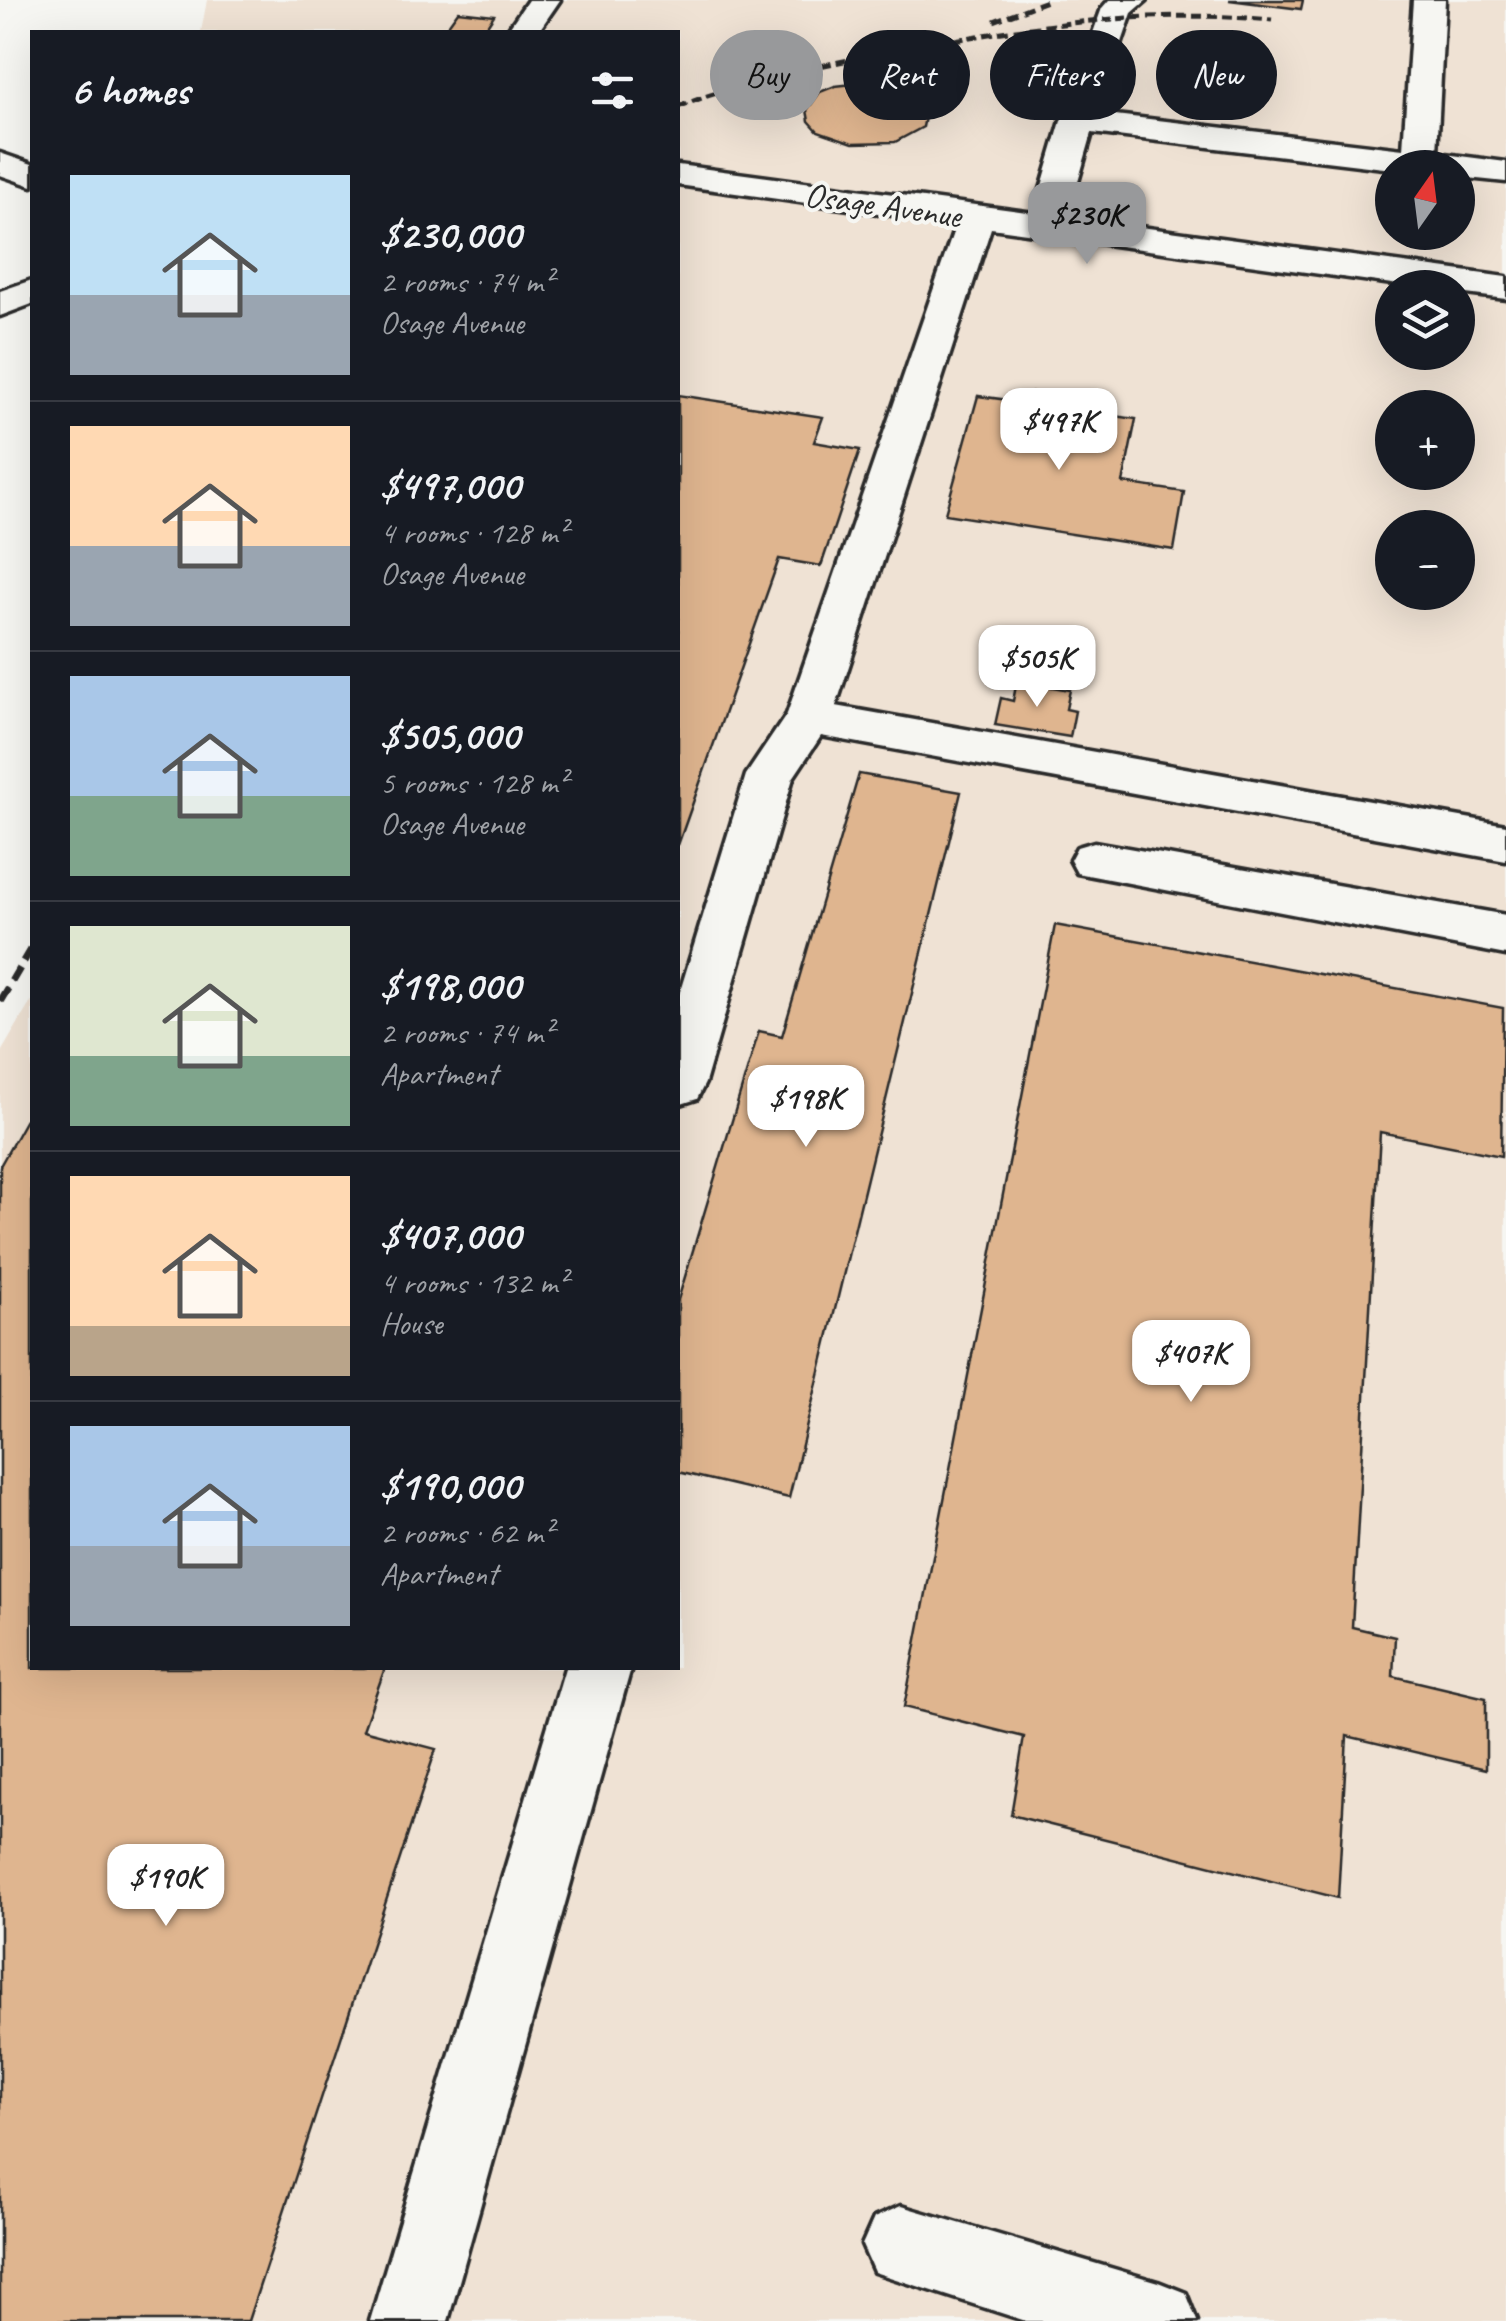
<!DOCTYPE html>
<meta charset="utf-8">
<style>
body{margin:0;font-family:Caveat,sans-serif;background:#20242c;color:#f1f3f6;height:100vh;display:flex;flex-direction:column;font-size:38px;white-space:nowrap}
*{box-sizing:border-box;margin:0}
p{font-size:32px;color:#9ea1a6}
.icon{flex:none;width:55px;height:55px;fill:none;stroke:currentColor;stroke-width:2;stroke-linecap:round;stroke-linejoin:round}
.map{position:relative;flex:1;overflow:hidden}
.sheet{position:absolute;left:30px;top:30px;width:650px;height:1640px;display:flex;flex-direction:column;background:#171b24;border-radius:0px;box-shadow:0 10px 40px #0002}
.sheet>*{flex:none}
.guide{position:absolute;left:710px;top:30px;width:645px;height:90px;display:flex;gap:20px}
.needle{width:65px;rotate:14deg}
.tools{position:absolute;left:1375px;top:150px;display:grid;gap:20px}
.tools a{display:grid;place-items:center;width:100px;height:100px;border-radius:50%;background:#171b24;box-shadow:0 10px 40px #0002;font-size:50px}
.price{position:absolute;translate:-50% -85px;padding:0 22px;border-radius:20px;background:#fff;color:#222;font-size:32px;line-height:65px;filter:drop-shadow(0 2px 5px #0008)}
.price::after{content:'';position:absolute;left:50%;top:60px;width:30px;height:22px;margin-left:-15px;background:inherit;clip-path:polygon(0 0,100% 0,50% 100%)}
.price.selected{background:#98999b;color:#111}
ul{padding:0;list-style:none}
li{display:flex;align-items:center;gap:30px;height:250px;padding:0 40px}
li+li{border-top:2px solid #363941}
li span{display:grid;place-items:center;flex:none;width:280px;height:200px;border-radius:0px;color:#555}
li>.icon{margin-inline-start:auto}
span .icon{width:120px;height:120px;fill:#fffc;stroke-width:1}
li b{font-size:42px}
h2{display:flex;justify-content:space-between;align-items:center;height:120px;padding:0 40px;font-size:42px}
.pill{padding:0 35px;border-radius:45px;background:#171b24;box-shadow:0 10px 40px #0002;font-size:35px;line-height:90px}
.pill.selected{background:#98999b;color:#111}
.map>svg:first-child{display:block}
</style>
<div class="map">
<svg width="1506" height="2321" viewBox="0 0 1506 2321">
<rect width="100%" height="100%" fill="#f6f6f2"/>
<filter id="ink" filterUnits="userSpaceOnUse"><feTurbulence type="fractalNoise" baseFrequency=".01" numOctaves="2"/><feDisplacementMap in="SourceGraphic" scale="20" xChannelSelector="R" yChannelSelector="G"/><feConvolveMatrix kernelMatrix="1 2 1 2 8 2 1 2 1" color-interpolation-filters="sRGB"/></filter>
<g filter="url(#ink)">
<path fill="#efe2d4" fill-rule="evenodd" d="M207 0H1506V2321H0V1054L32 1000V1668H678V32H201ZM1392 168H1458V232H1392ZM1392 288H1458V352H1392ZM1392 408H1458V472H1392ZM1392 528H1458V592H1392Z"/>
<g fill="#dfb58f" stroke="#2b2b2b" stroke-width="2.5">
<polygon points="1229,0 1303,0 1301,9"/>
<polygon points="458,11 494,15 483,32 443,32"/>
<polygon points="872,82 908,90 920,98 927,107 923,127 895,142 853,143 818,131 809,121 807,110 820,92 835,86"/>
<polygon points="1032,392 1083,399 1080,411 1136,419 1123,483 1184,492 1174,550 945,514 978,396 1030,403"/>
<polygon points="678,395 823,417 814,442 860,450 821,566 779,559 678,845"/>
<polygon points="1017,681 1070,690 1066,709 1075,711 1070,737 995,725 1001,698 1013,701"/>
<polygon points="859,774 961,792 789,1498 678,1472 678,1300 759,1031 782,1036"/>
<polygon points="1055,925 1503,1008 1501,1156 1380,1132 1352,1627 1395,1637 1393,1676 1486,1698 1486,1769 1347,1736 1338,1898 1011,1815 1024,1737 904,1707"/>
<polygon points="32,1109 32,1668 385,1668 363,1730 436,1749 248,2321 0,2321 0,1166"/>
</g>
<g fill="none" stroke-linecap="round" stroke-linejoin="round">
<defs>
<g id="minor">
<polygon points="528,0 560,0 538,32 506,32"/>
<polygon points="1109,0 1147,0 1132,13 1098,113 1403,149 1413,0 1445,0 1437,153 1506,162 1506,182 1458,177 1458,168 1392,169 1092,133 1068,217 1506,277 1506,299 1458,293 1458,288 1421,288 991,228 836,706 1506,825 1506,861 821,736 793,778 705,1083 697,1099 678,1105 678,998 746,775 787,714 956,224 678,185 678,165 1034,213 1061,121 1102,8"/>
<polygon points="0,153 32,164 32,186 0,175"/>
<polygon points="32,280 32,304 0,316 0,291"/>
<polygon points="1094,842 1506,915 1506,955 1077,873 1070,860 1077,847"/>
<polygon points="565,1668 631,1668 448,2321 370,2321"/>
<polygon points="901,2206 1158,2282 1186,2293 1197,2321 1026,2321 874,2272 862,2245 874,2218"/>
</g>
</defs>
<use href="#minor" stroke="#2b2b2b" stroke-width="7"/>
<use href="#minor" fill="#f6f6f2" fill-rule="evenodd"/>
<g stroke="#2b2b2b" stroke-width="5" stroke-dasharray="10 5" stroke-linecap="butt">
<polyline points="994,21 1049,0"/>
<path d="M678 107C750 78 824 65 900 50 1025 26 1145 8 1272 20"/>
</g>
<polyline stroke="#2b2b2b" stroke-width="8" stroke-dasharray="15 8" stroke-linecap="butt" points="0,1001 32,947"/>
</g>
</g>
<g text-anchor="middle" dominant-baseline="central" stroke-width="8" stroke-linejoin="round" paint-order="stroke">
<g font-size="35" fill="#2b2b2b" stroke="#f6f6f2">
<text transform="translate(883 205) rotate(8)">Osage Avenue</text>
</g>
</g>
</svg>
<div class="tools">
<a><svg class="needle" viewBox="-14 -14 28 28"><path d="M0-13l5 13h-10z" fill="#e53935"/><path d="M0 13l5-13h-10z" fill="#9ea1a6"/></svg></a>
<a><svg class="icon" aria-label="layers" viewBox="0 0 24 24"><path d="M12 4l9 5-9 5-9-5zM3 14l9 5 9-5"/></svg></a>
<a>+</a>
<a>−</a>
</div>
<b class="price selected" style="left:1087px;top:267px">$230K</b>
<b class="price" style="left:1059px;top:473px">$497K</b>
<b class="price" style="left:1037px;top:710px">$505K</b>
<b class="price" style="left:806px;top:1150px">$198K</b>
<b class="price" style="left:1191px;top:1405px">$407K</b>
<b class="price" style="left:166px;top:1929px">$190K</b>
<div class="guide">
<a class="pill selected">Buy</a>
<a class="pill">Rent</a>
<a class="pill">Filters</a>
<a class="pill">New</a>
</div>
<section class="sheet">
<h2>6 homes<svg class="icon" aria-label="filters" viewBox="0 0 24 24"><path d="M4 7h16M4 17h16"/><circle cx="9" cy="7" r="2"/><circle cx="15" cy="17" r="2"/></svg></h2>
<ul>
<li><span style="background:linear-gradient(#bfe0f5 60%,#9aa5b1 0)"><svg class="icon" aria-label="home" viewBox="0 0 24 24"><path d="M3 11l9-7 9 7M6 9v11h12V9"/></svg></span><div><b>$230,000</b><p>2 rooms · 74 m²</p><p>Osage Avenue</p></div></li>
<li><span style="background:linear-gradient(#ffd9b3 60%,#9aa5b1 0)"><svg class="icon" aria-label="home" viewBox="0 0 24 24"><path d="M3 11l9-7 9 7M6 9v11h12V9"/></svg></span><div><b>$497,000</b><p>4 rooms · 128 m²</p><p>Osage Avenue</p></div></li>
<li><span style="background:linear-gradient(#a9c7e8 60%,#7fa58c 0)"><svg class="icon" aria-label="home" viewBox="0 0 24 24"><path d="M3 11l9-7 9 7M6 9v11h12V9"/></svg></span><div><b>$505,000</b><p>5 rooms · 128 m²</p><p>Osage Avenue</p></div></li>
<li><span style="background:linear-gradient(#dfe7d0 65%,#7fa58c 0)"><svg class="icon" aria-label="home" viewBox="0 0 24 24"><path d="M3 11l9-7 9 7M6 9v11h12V9"/></svg></span><div><b>$198,000</b><p>2 rooms · 74 m²</p><p>Apartment</p></div></li>
<li><span style="background:linear-gradient(#ffd9b3 75%,#b9a48a 0)"><svg class="icon" aria-label="home" viewBox="0 0 24 24"><path d="M3 11l9-7 9 7M6 9v11h12V9"/></svg></span><div><b>$407,000</b><p>4 rooms · 132 m²</p><p>House</p></div></li>
<li><span style="background:linear-gradient(#a9c7e8 60%,#9aa5b1 0)"><svg class="icon" aria-label="home" viewBox="0 0 24 24"><path d="M3 11l9-7 9 7M6 9v11h12V9"/></svg></span><div><b>$190,000</b><p>2 rooms · 62 m²</p><p>Apartment</p></div></li>
</ul>
</section>
</div>
